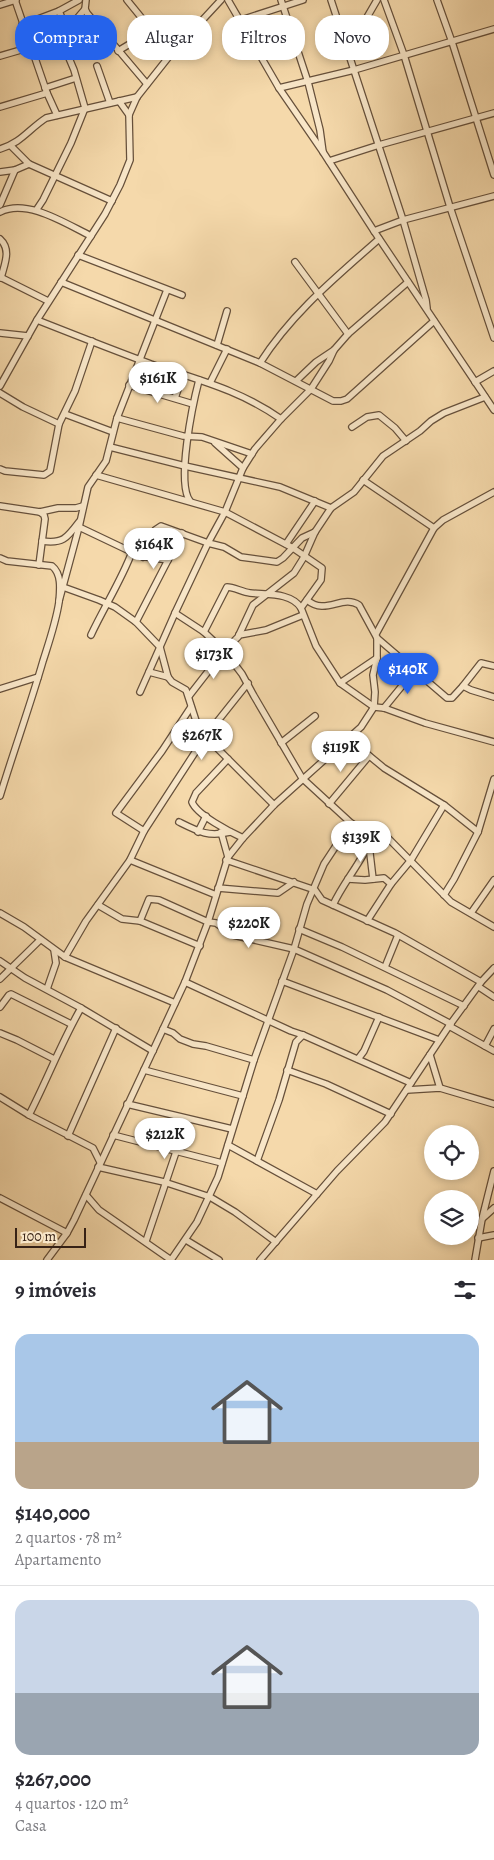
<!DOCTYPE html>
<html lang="pt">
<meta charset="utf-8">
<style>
body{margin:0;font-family:Alegreya,serif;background:#f2f2f3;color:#2b2b33;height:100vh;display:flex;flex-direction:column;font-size:19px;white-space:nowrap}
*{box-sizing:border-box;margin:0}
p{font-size:16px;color:#7c7c81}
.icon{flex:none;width:28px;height:28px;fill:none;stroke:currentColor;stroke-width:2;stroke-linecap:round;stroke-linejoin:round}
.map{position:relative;height:1260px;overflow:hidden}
.panel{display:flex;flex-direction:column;background:#fff;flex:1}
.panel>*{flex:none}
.banner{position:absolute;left:15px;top:15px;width:465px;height:45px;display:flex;gap:10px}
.buttons{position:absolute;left:424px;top:1125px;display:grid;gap:10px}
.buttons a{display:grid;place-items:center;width:55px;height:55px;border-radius:50%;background:#fff;box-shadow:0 2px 8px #0003;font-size:25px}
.scale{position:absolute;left:15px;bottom:12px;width:71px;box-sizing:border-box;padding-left:5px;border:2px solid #372216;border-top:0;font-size:14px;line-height:18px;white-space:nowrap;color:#372216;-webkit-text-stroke:4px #f8e6c8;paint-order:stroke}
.price{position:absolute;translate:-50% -42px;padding:0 11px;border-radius:18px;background:#fff;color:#222;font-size:16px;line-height:32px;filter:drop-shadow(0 1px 2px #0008)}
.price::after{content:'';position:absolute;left:50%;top:30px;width:15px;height:11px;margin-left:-8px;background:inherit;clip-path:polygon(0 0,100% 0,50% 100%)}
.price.on{background:#2563eb;color:#fff}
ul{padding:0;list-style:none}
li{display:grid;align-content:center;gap:10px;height:265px;padding:0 15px}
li+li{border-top:1px solid #e1e1e2}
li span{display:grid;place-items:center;height:155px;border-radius:15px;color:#555}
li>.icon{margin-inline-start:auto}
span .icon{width:90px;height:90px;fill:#fffc;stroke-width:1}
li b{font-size:21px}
h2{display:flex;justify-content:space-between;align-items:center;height:60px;padding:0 15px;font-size:21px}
.pill{padding:0 18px;border-radius:20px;background:#fff;box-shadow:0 2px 8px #0003;font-size:18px;line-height:45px}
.pill.on{background:#2563eb;color:#fff}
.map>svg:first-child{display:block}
</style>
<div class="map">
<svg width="494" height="1260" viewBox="0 0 494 1260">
<rect width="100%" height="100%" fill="#f5d9ab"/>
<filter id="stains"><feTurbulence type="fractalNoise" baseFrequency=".004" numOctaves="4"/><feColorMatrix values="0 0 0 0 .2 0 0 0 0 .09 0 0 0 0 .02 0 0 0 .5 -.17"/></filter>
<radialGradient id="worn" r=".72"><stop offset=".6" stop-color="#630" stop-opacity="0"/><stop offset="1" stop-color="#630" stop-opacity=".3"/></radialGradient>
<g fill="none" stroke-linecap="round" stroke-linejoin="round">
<defs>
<g id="minor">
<polyline points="15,0 47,93 57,115"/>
<polyline points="86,0 85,9 87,13 147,84"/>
<polyline points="127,0 171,54"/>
<polyline points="228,0 279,88 323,152 374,231 494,410"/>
<polyline points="281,0 308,82 320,130 323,152"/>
<polyline points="331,0 403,220 426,300 427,308"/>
<polyline points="384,0 404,55 450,207 494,338"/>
<polyline points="437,0 452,42 494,175"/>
<polyline points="0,5 16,0"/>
<polyline points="241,20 303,0"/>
<polyline points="22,25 59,11 79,0"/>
<polyline points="67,30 85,9"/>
<polyline points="348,50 377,0"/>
<polyline points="118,51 138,39"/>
<polyline points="33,54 65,37 67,30 59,11"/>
<polyline points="0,56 31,47"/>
<polyline points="97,66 110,103"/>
<polyline points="45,88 76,78"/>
<polyline points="279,88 354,70 494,29"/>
<polyline points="119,101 129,115"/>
<polyline points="0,107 47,93"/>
<polyline points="11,146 29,164 112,201"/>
<path d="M0 149C21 143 29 129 46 118L137 97"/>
<polyline points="329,161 379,145 494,113"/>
<polyline points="0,172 15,170 29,164"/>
<polyline points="0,205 15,170"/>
<polyline points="37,209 43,200 71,143 85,108 74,70 61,39"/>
<path d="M0 212C27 198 66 224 91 236"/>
<polyline points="374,231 403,220 494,196"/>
<path d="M0 239C12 250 4 265 1 278"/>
<polyline points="78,255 182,295"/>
<polyline points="295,262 348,334"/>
<polyline points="0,277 48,301"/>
<polyline points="61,282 260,363 333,401 341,401 347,399 434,321"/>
<path d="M37 320C75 335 113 350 151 364 198 380 240 390 281 419"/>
<polyline points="0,333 28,336"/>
<polyline points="217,345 227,311"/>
<path d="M260 363C292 313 335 278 379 239"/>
<polyline points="296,381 316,362 334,350 348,334 408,282"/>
<polyline points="475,382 494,371"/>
<polyline points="210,383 227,349"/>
<polyline points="129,385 193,404"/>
<polyline points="0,386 37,320 105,214 120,185 130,160 129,115 137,97 171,54 221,0"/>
<polyline points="0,393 23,407 59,424"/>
<polyline points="175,398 183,375"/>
<polyline points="65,414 113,432"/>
<polyline points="117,418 183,436 202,437 252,454"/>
<polyline points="352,427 367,417 379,415 395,428 406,441"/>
<polyline points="215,443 243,468"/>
<polyline points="110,447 185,466 280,487 331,508"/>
<polyline points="0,469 5,471 44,475 50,471 59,424 75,391 92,341"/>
<polyline points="96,475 225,512 293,548 322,568 321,580 301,608 316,646 340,683 374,707 384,708 425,723 494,742"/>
<polyline points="363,480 434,528"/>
<path d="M190 501C176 483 193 403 199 380"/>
<polyline points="0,506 40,512 58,508 76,508 83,506"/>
<polyline points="79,527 140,556 168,560"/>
<path d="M42 541C63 544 67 538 79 522"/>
<polyline points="286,544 315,501"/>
<polyline points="143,557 155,530 161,526 208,543 224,547 241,557 277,562 283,558 302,538 315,532"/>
<path d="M0 558 7 561 52 566C62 574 60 590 59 602 56 622 49 642 43 661 30 706 14 750 0 796"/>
<polyline points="39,565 45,519 44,515 40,512"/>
<polyline points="63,587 99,600 115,607 136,622 160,647 168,677 172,682 186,690 199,730 274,805"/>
<polyline points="59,601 79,527 88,487 106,461 117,418 167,290"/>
<polyline points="175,613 204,632 226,653 242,674 254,696 302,778 351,823 360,828 384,834 451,902 494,927"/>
<polyline points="136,622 182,533"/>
<path d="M204 632 227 587C234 587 242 592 250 593 266 595 291 592 301 608"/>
<polyline points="376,634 434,528 443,520 494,492"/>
<path d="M91 635C104 607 121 581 132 552"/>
<polyline points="239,635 266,630 303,615"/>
<polyline points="377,638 447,698 452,698 463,686 471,690 494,697"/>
<polyline points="230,658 229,654 230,645 238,637 253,605 294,573 304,557 315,532 331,508 354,492 383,456 420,431 431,421 444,413 485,397"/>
<polyline points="149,672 168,677"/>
<polyline points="340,683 377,658"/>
<polyline points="463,686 481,663 494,666"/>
<polyline points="0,689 38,677"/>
<polyline points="140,692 175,613 208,543 225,512 243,468 255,449 281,419 311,389 329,361 334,350"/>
<polyline points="189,696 224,651"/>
<polyline points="384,708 415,670"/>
<polyline points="349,739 384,768 444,805 478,832"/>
<polyline points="281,743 315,716"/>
<path d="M228 759 196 793 192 802C197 815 230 832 243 838"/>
<polyline points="329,804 369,756"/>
<path d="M179 822C199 832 208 837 230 832"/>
<polyline points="144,831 116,813 162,751 191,707"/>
<polyline points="198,832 206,816"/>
<polyline points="221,832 228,857"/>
<polyline points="369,845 373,879"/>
<polyline points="130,860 216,895"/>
<polyline points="226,860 315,890 322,900 395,933 481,982"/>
<polyline points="348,879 365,880 384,878 391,884"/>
<polyline points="218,888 278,893 294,882"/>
<polyline points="444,895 454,879 478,832 494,779"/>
<polyline points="98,905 122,919 140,921 200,946"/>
<path d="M333 905C345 879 366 858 373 831"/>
<polyline points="0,913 24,927 65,957 175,1003"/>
<polyline points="471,913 494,880"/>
<polyline points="140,921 149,899 159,900 208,922 216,923 233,935 294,949 387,990 451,1024"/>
<polyline points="367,921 391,884 411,860 444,805"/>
<polyline points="299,929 342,947 464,1006"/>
<polyline points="65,957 86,921 130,860 144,831 205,737 248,683"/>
<polyline points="0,961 25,978 81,1008 153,1051"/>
<polyline points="385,967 398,935"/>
<polyline points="0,979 40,940"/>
<polyline points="282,981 439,1040"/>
<polyline points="185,982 291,1031 303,1035 411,1083"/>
<polyline points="479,987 494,997"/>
<polyline points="47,989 56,963 54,950"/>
<polyline points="0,1007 9,995 11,994 71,1024"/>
<polyline points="449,1026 494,1051"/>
<polyline points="163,1029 173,1033 180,1039 193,1044 206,1046 254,1060"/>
<polyline points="0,1033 17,1040 54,1059"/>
<polyline points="485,1046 494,1029"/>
<polyline points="430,1055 440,1088"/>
<polyline points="358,1059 364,1051 379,1017"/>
<polyline points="144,1070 243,1096"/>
<polyline points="287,1070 326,1084 391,1114"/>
<polyline points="407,1090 440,1088 494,1104"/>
<polyline points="0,1097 29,1115 93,1148 100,1162"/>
<polyline points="127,1104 232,1129"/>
<path d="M29 1115C47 1080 61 1043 81 1008"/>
<polyline points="113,1135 222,1163"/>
<polyline points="68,1136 116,1028"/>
<polyline points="228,1145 317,1194"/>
<polyline points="257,1161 279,1100 296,1042 303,1035"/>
<polyline points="98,1167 164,1182 210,1197 235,1212 276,1242"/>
<polyline points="86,1195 99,1210 171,1260"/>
<polyline points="0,1198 67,1233"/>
<polyline points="483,1218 494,1208"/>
<polyline points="478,1238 494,1235"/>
<polyline points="186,1240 219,1260"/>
<polyline points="146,1241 176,1152"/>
<path d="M47 1260 67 1233 74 1220 185 982 208 922 228 857 243 838 274 805 361 727 374 707 375 692 373 675 377 658V638L359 605C342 594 326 616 307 600"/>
<polyline points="171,1260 197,1222 218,1177 254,1060 294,949 307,904 324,864 351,823"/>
<polyline points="260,1260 337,1171 385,1122 449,1026 481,982 494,968"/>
<polyline points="475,1260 482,1219 494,1171"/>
</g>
</defs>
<use href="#minor" stroke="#66503b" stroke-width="8"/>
<use href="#minor" stroke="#f8e6c8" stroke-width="5.5"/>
</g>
<rect width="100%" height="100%" filter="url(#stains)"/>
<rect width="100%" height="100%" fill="url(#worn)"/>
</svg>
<div class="buttons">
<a><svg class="icon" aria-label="locate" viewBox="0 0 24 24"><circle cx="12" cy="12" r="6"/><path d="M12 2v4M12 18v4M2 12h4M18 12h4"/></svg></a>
<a><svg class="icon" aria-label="layers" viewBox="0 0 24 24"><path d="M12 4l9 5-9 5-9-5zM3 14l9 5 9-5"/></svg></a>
</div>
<div class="scale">100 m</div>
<b class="price" style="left:158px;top:404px">$161K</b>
<b class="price" style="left:154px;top:570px">$164K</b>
<b class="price" style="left:214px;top:680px">$173K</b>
<b class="price on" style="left:408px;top:695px">$140K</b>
<b class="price" style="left:202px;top:761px">$267K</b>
<b class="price" style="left:341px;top:773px">$119K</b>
<b class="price" style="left:361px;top:863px">$139K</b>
<b class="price" style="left:249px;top:949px">$220K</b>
<b class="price" style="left:165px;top:1160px">$212K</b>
<div class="banner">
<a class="pill on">Comprar</a>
<a class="pill">Alugar</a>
<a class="pill">Filtros</a>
<a class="pill">Novo</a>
</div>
</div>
<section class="panel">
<h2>9 imóveis<svg class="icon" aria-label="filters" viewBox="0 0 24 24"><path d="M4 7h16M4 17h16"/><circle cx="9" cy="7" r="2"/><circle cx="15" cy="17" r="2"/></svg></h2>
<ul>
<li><span style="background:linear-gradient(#a9c7e8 70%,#b9a48a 0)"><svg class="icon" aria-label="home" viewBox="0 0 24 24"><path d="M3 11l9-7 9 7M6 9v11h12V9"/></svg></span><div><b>$140,000</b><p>2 quartos · 78 m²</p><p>Apartamento</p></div></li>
<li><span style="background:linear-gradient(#c9d6e8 60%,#9aa5b1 0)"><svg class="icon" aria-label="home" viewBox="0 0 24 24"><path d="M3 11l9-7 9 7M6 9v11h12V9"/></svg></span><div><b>$267,000</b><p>4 quartos · 120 m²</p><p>Casa</p></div></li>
</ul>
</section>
